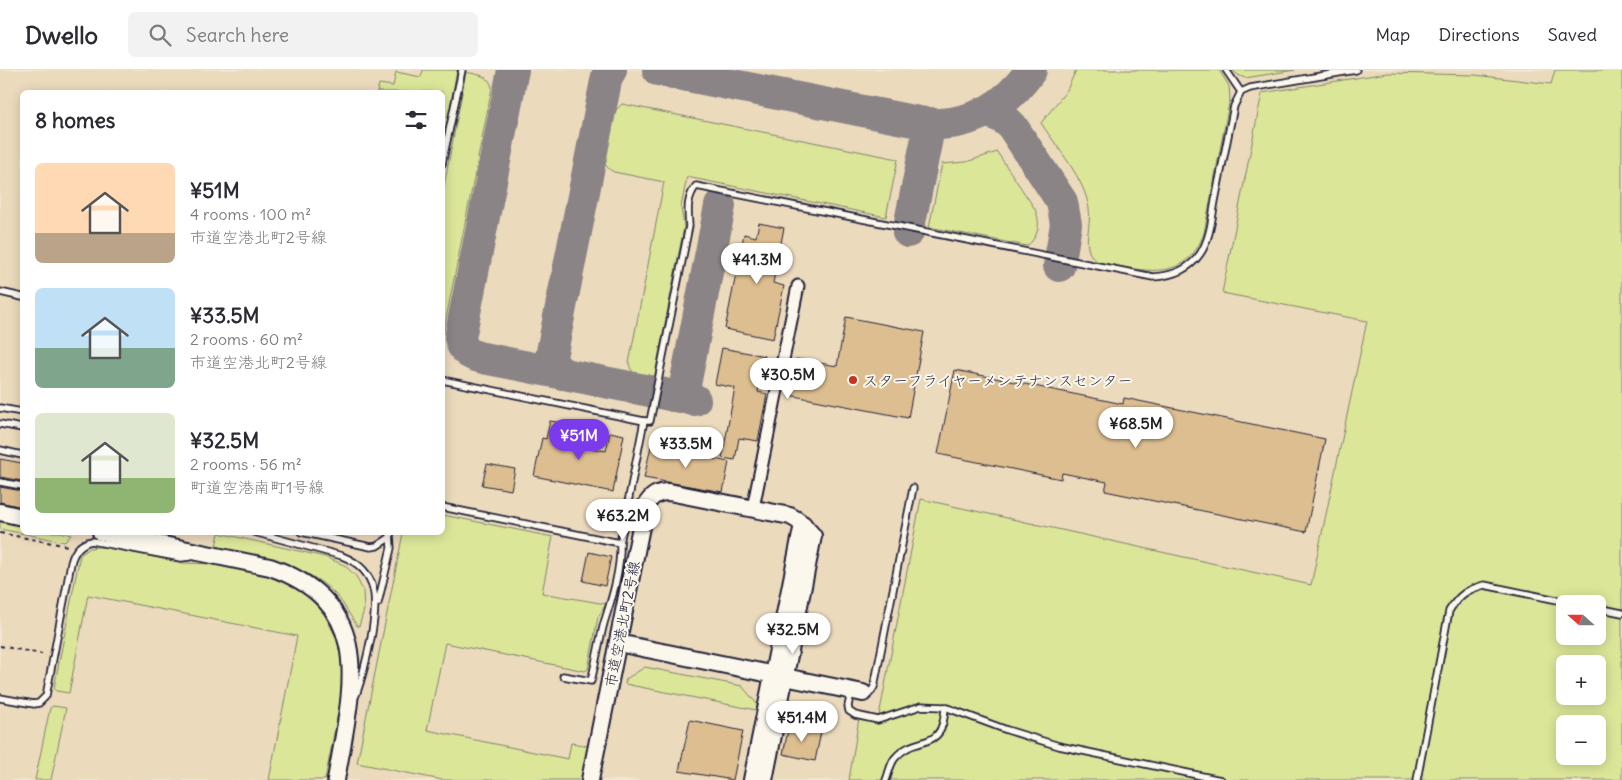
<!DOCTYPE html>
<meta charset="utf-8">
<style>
body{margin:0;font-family:Delius,"Klee One",sans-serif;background:#f2f2f3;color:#2b2b33;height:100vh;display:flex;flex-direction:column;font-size:19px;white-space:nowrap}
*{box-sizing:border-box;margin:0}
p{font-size:16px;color:#7c7c81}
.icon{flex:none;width:28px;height:28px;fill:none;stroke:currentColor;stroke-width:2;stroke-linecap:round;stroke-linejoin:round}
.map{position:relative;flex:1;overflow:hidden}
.panel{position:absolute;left:20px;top:20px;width:425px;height:445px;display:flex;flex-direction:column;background:#fff;border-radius:8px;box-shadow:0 2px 12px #0003}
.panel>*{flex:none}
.needle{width:32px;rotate:291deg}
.tools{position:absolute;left:1556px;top:525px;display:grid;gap:10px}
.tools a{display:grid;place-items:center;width:50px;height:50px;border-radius:8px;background:#fff;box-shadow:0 2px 12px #0003;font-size:25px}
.price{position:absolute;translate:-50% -42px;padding:0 11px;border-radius:18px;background:#fff;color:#222;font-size:16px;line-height:32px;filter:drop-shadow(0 1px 2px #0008)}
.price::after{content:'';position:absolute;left:50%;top:30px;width:15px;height:11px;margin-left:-8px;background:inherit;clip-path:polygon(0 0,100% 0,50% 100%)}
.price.current{background:#7c3aed;color:#fff}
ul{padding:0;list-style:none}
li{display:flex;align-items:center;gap:15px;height:125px;padding:0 15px}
li span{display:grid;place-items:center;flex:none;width:140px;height:100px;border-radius:8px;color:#555}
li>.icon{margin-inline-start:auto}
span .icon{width:60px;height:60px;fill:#fffc;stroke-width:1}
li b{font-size:21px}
h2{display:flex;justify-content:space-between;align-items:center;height:60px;padding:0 15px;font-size:21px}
header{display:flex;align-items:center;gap:30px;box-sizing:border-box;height:70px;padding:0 25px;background:#fff;border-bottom:1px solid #e1e1e2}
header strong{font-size:24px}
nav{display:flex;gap:28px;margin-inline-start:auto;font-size:18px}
.search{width:350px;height:45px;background:#f2f2f3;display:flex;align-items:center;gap:12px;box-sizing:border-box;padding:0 18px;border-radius:8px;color:#7c7c81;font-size:19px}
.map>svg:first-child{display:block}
</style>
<header>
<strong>Dwello</strong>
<div class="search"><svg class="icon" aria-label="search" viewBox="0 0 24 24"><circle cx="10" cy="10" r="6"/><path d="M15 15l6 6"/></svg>Search here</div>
<nav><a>Map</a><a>Directions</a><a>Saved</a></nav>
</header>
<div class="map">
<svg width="1622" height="710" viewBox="0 0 1622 710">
<rect width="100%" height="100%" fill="#f2e6d0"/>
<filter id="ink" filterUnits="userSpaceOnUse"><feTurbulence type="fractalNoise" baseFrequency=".02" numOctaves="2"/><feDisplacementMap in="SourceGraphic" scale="10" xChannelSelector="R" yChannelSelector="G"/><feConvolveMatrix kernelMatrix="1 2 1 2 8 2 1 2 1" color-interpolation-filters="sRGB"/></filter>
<g filter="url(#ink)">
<path fill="#ecdabd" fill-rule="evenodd" d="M0 0H1622V710H0ZM22 22H442V462H22ZM1565 534H1598V566H1565ZM1565 594H1598V626H1565ZM1565 654H1598V686H1565Z"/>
<g fill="#dbe699" stroke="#7e846a" fill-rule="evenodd">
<polygon points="423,0 457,0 443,75 442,22 377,22 379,14 393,16 396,2 421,7"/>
<path d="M1076 0H1219L1229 16 1230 28 1204 163C1186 215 1140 200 1098 192 1079 180 1092 158 1089 139 1085 109 1058 79 1041 53L1067 20Z"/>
<polygon points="1232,0 1295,0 1245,8 1238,5"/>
<path d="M1555 0H1622V710H849L860 642 879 646 921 429 1311 515 1367 251 1222 223 1262 23 1387 3 1475 5 1551 14ZM1565 534H1598V566H1565ZM1565 594H1598V626H1565ZM1565 654H1598V686H1565Z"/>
<path d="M466 2C478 5 490 5 492 18L443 264V121Z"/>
<path d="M622 34 898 89 886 147 687 107 681 137 684 157 654 309C643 307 631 307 629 293L664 112 614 102C608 99 605 96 604 89L614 42Z"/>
<path d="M997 82 1035 139C1041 153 1039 166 1027 176L929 157 942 94 966 92Z"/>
<polygon points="443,445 553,467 542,523 606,534 598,547 588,599 585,601 445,573 427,660 568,689 571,673 589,676 582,710 442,710 357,693 403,463 442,462"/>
<polygon points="0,450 22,455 22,462 60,462 71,465 65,472 0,459"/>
<path d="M219 463 325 487 344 495 356 506 363 521 364 540 359 556H357C350 546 345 535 337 526 306 492 258 489 216 476Z"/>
<polygon points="97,477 106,477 183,493 216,494 266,504 283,510 298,518 322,540 337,569 345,607 325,710 269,710 297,566 88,525 69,623 56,621 54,618 80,485 90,478"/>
<polygon points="645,597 742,616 757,634 756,640 625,614 626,609"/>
<polygon points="53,636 66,638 51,710 35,710 50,638"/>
</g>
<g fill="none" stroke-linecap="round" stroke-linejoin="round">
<g stroke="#8a8486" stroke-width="32">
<path d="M513 0 460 268C463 282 470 285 483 288L695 330"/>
<path d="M658 0 913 51C921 52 931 55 940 54 979 52 1010 31 1031 0"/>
<path d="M985 42C997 44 1005 48 1012 56L1062 132 1066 154 1059 196"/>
<polyline points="908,162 930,53"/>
<polyline points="563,304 553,295 551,287 607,6 611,0"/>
<polyline points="673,326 683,320 685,315 720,136"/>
</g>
</g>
<g fill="#ddbe90" stroke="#22223b">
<polygon points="759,153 784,158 773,213 784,216 773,269 725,259 744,164 756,167"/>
<polygon points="846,247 924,262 908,348 789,325 796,289 837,296"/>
<polygon points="722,278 765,286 758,322 767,324 758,371 739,368 735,390 722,388 735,318 715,314"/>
<polygon points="955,300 1123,334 1124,328 1325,369 1306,462 1105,421 1107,412 1062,403 1061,409 938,384"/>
<polygon points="550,351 563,353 559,372 606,381 610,362 624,365 613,422 534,406 542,368 546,369"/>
<polygon points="651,376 729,392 723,422 644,408"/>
<polygon points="0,389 22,393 22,411 0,407"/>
<polygon points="487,394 515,399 511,420 482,415"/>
<polygon points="0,417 22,421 22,437 0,432"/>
<polygon points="589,482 611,487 605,516 583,511"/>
<polygon points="690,650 743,661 733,710 679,701"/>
<polygon points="789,656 821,662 815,691 783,684"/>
</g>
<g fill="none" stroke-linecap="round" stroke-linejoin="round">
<defs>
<g id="lane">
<polyline points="1226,0 1241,22"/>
<polyline points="442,94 462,0"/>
<polyline points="0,222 22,227"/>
<polyline points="442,310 644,351 620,473 442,437"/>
<polyline points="0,338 22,342"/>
<path d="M644 351H650L689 156C688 141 686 129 696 116L1153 207C1171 206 1189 200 1200 184 1211 168 1212 145 1216 126 1222 96 1228 66 1234 36L1241 22 1250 18 1356 0"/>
<polyline points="0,354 22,358"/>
<polyline points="0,380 22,385"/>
<polyline points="0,412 22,416"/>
<path d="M254 462 342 486C381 501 377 534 371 568 367 588 363 606 356 625"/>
<polyline points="301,462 371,477 377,476 389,468"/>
<polyline points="378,533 391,478 390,462"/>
<polyline points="1598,538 1622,543"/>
<path d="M563 606 591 611C596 592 599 572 604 553 612 528 621 500 620 473"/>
<polyline points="851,623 848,636 849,641 855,645 878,650 921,636 945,637 1007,660 1059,676 1221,710"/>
<polyline points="865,624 870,623 874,617 913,418"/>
<path d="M0 628 34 634 39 633 46 626 71 493C74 481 80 473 92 471L181 488 190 487"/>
<path d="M886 710C889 703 890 694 895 688 917 662 943 685 945 637"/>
<path d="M1417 710 1449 541C1459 525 1466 520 1484 515L1577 534"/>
</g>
<polyline id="street" points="753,438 798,216"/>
<g id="secondary">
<polyline points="0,442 22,447"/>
<path d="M101 462 270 497C379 535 351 622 336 710"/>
<polyline points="618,573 863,623"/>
<path d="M590 710 645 437C651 426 657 422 669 422L790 446C801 451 806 458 813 466L764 710"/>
<polyline points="752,710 803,454"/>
</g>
</defs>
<use href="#lane" stroke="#22223b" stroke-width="9"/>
<use href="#street" stroke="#22223b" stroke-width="15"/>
<use href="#secondary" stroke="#22223b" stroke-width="20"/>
<g stroke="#22223b" stroke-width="2" stroke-dasharray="4 4" stroke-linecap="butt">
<polyline points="0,463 68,476"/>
<polyline points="0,576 42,584"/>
</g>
<use href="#lane" stroke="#fbf7ec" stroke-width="5.5"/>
<use href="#street" stroke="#fbf7ec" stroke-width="11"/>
<use href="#secondary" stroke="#fbf7ec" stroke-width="16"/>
</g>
</g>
<circle fill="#c8321e" stroke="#fbf7ec" stroke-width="2" cx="853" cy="310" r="5"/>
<g text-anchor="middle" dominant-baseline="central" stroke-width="4" stroke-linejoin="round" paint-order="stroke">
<g font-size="15" fill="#22223b" stroke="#fbf7ec" text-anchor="start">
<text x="863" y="310">スターフライヤーメンテナンスセンター</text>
</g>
<g font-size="15" fill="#22223b" stroke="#fbf7ec">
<text transform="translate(622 554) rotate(-79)">市道空港北町2号線</text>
</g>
</g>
</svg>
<div class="tools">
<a><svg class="needle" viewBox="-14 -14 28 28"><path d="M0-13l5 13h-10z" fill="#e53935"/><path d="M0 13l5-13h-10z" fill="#7c7c81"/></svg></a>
<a>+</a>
<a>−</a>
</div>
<b class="price" style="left:757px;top:215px">¥41.3M</b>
<b class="price" style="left:788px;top:330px">¥30.5M</b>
<b class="price" style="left:1136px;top:379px">¥68.5M</b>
<b class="price current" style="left:579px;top:391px">¥51M</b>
<b class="price" style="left:686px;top:399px">¥33.5M</b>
<b class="price" style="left:623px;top:471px">¥63.2M</b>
<b class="price" style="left:793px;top:585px">¥32.5M</b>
<b class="price" style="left:802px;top:673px">¥51.4M</b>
<section class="panel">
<h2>8 homes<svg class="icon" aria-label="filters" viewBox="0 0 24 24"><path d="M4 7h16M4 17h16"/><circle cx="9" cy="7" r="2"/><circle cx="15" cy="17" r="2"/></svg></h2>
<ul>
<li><span style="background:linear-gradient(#ffd9b3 70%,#b9a48a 0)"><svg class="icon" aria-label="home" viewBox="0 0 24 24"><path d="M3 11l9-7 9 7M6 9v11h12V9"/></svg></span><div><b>¥51M</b><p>4 rooms · 100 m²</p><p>市道空港北町2号線</p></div></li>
<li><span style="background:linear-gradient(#bfe0f5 60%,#7fa58c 0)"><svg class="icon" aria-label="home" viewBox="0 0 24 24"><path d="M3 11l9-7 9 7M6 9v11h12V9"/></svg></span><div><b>¥33.5M</b><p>2 rooms · 60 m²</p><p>市道空港北町2号線</p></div></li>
<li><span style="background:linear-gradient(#dfe7d0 65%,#8fb573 0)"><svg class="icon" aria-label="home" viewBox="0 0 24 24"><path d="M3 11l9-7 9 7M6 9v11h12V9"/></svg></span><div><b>¥32.5M</b><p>2 rooms · 56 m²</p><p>町道空港南町1号線</p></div></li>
</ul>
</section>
</div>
